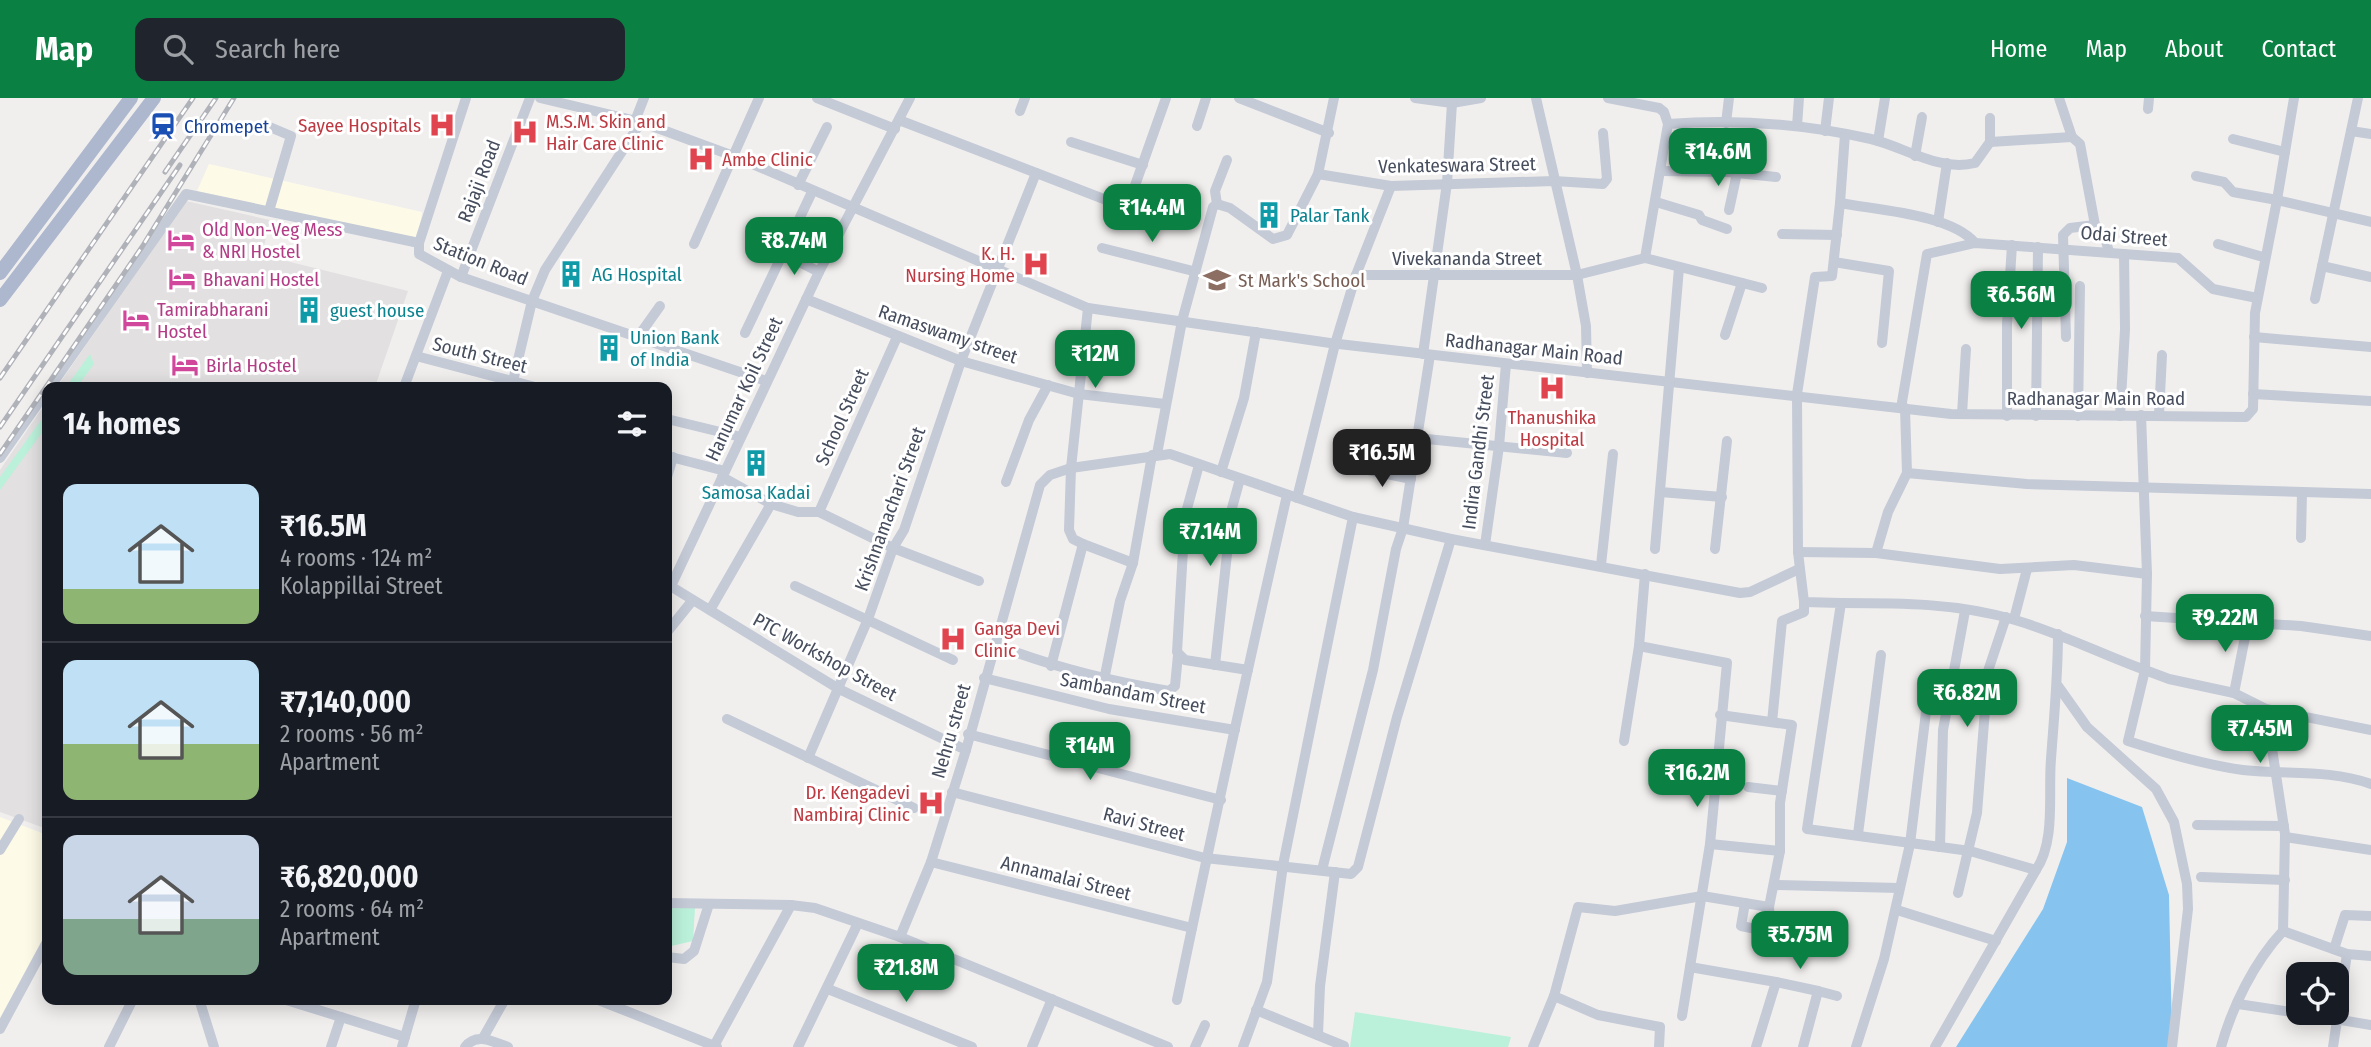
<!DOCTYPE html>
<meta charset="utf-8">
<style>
body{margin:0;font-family:"Fira Sans Condensed",sans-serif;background:#20242c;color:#f1f3f6;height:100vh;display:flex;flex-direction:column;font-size:26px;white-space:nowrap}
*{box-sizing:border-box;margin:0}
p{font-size:23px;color:#9ea1a6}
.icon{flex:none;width:38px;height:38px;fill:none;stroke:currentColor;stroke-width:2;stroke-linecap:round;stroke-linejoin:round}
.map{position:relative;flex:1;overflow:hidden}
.panel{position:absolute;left:42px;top:284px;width:630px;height:623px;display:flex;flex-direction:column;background:#171b24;border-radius:14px;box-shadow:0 4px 18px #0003}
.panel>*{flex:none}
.buttons{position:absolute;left:2286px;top:864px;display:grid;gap:14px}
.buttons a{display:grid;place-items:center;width:63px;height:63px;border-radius:14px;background:#171b24;box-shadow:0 4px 18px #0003;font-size:35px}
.price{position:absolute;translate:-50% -60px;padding:0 16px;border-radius:14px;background:#0b8043;color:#fff;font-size:23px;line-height:46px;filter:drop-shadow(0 2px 4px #0008)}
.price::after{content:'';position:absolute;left:50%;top:42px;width:21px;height:16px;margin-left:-10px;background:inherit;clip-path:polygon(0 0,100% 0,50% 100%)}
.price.on{background:#222;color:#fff}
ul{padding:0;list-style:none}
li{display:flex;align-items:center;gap:21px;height:175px;padding:0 21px}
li+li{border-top:2px solid #363941}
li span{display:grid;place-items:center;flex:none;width:196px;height:140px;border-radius:14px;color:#555}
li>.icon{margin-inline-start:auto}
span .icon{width:84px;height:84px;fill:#fffc;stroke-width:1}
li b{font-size:30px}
h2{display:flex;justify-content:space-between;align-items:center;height:84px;padding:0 21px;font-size:30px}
header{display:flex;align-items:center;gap:42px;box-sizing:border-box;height:98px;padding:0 35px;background:#0b8043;color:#fff}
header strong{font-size:33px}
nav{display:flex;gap:38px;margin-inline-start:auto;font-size:24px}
.search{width:490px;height:63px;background:#20242c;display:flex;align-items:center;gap:18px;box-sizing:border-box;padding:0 24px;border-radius:14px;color:#9ea1a6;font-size:26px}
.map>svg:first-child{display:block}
</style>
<header>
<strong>Map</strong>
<div class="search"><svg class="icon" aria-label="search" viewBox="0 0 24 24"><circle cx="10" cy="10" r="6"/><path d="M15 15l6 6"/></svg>Search here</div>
<nav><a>Home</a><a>Map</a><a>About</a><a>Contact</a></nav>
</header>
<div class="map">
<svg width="2371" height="949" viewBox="0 0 2371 949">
<rect width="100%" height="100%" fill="#f1efee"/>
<g fill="#fdfbe7">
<polygon points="209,66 422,114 418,142 197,93"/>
<polygon points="0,719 47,737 47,833 0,920"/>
</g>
<g fill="#e2e0e0">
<polygon points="186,103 270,122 262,157 408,193 375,289 57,289"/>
<polygon points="47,303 47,731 0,714 0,372"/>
</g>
<g fill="#bbf1da">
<polygon points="90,256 94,266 77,289 66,289"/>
<polygon points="47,314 47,328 0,392 0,379"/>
<polygon points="667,810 695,810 693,843 667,849"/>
<polygon points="1355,914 1511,939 1508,949 1350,949"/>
</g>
<polygon fill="#86c4ef" points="2067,680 2142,709 2169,797 2172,937 2169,949 1956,949 2043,811 2067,744"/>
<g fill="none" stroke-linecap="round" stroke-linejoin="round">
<g stroke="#c4cad6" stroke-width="10">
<polyline points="540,0 641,24 736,59 1088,210 1330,245 1951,316 2246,319 2253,311 2255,215 2277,102 2371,124"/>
<polyline points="817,0 895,31"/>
<polyline points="1239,0 1329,35"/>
<polyline points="1415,0 1452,5 1481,0"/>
<polyline points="1536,0 1577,177 1586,228 1587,275"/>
<polyline points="1608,0 1659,10 1664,14 1668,26 1645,160"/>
<polyline points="2148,11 2149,0"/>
<polyline points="1020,13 1025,0"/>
<polyline points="1990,20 1990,44 2072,39 2059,0"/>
<polyline points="899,22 1127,110 1166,0"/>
<polyline points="635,23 644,0"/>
<polyline points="1726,25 1729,0"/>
<path d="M1668 26C1735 21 1805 26 1871 41 1905 49 1939 74 1975 65L1990 44"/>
<polyline points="265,27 291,38 269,113"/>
<polyline points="1197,28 1206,0"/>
<polyline points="1797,28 1799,0"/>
<polyline points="1825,33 1829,0"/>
<polyline points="2351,33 2371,36"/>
<polyline points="2072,39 2080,46 2095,127 2104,136 2109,154"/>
<polyline points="2233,41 2285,54"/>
<polyline points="1878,43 1885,0"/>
<polyline points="1071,44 1143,67"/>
<polyline points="1915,58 1922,19"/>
<polyline points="1662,73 1727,74 1776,79"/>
<polyline points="1318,76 1391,88 1554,83 1603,86 1607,81 1603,35"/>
<polyline points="2196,78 2224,84 2233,94 2277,102 2294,0"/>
<polyline points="798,87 827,29"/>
<polyline points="1656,104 1699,117 1702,122 1727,131"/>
<polyline points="1840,105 1845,36"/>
<polyline points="1217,106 1215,93 1227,62"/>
<polyline points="1729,112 1737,75"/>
<polyline points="1938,124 1947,65"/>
<polyline points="1782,136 1837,137"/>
<polyline points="419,145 466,0"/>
<polyline points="694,146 759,0"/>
<polyline points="2218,146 2263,159"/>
<polyline points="1102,150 1193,173"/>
<polyline points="784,156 819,174"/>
<polyline points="1834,164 1889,173 1882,245"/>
<polyline points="2322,168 2371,179"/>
<polyline points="1356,177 1577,177 1645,160 1762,190"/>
<polyline points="461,179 530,0"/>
<polyline points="806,201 961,263 1079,296 1165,306"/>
<polyline points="2315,201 2358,0"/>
<polyline points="745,235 812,94"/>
<polyline points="1725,237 1742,185"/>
<polyline points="638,239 660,208"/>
<polyline points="2066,239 2063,137 2070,130 2095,127"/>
<polyline points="2254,239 2371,249"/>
<polyline points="1423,256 1447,85 1452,5"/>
<polyline points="416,258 535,289"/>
<polyline points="513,283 532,203 545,172 641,24"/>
<polyline points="50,289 186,96 419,145 419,156 461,179 766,283"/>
<polyline points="404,289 448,173"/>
<polyline points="2253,296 2371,303"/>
<polyline points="1901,310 1927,156 1975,145 2178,160 2213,191 2257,200"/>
<polyline points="1962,316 1966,251"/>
<polyline points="2141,317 2147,476 2145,572 2169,581 2234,595 2266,611 2285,736 2283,833 2347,856 2371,858"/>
<polyline points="2159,317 2162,257"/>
<polyline points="2007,318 2007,226 2012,147"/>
<polyline points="2036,318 2038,149"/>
<polyline points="2078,318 2080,188"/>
<polyline points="2120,318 2125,231 2124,156"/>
<polyline points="667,321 741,339"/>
<polyline points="1417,340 1567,355"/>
<polyline points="1157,356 1182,223 1213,109 1217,106 1230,110 1273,141 1287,137 1318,76 1334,0"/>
<polyline points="667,358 725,373"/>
<polyline points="0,360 47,293"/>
<polyline points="1199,367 1185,418 1177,554 1185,562 1248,572"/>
<polyline points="1359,370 1411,381"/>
<polyline points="1221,374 1244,300 1256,234"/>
<polyline points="1907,375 2027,386 2371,396"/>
<polyline points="667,379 673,359"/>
<polyline points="722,379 771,406 798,414 819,414 893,450 979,483"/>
<polyline points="1006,384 1029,322 1048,287"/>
<polyline points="1660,394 1722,399"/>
<polyline points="1297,400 1335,246 1356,177 1391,88"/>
<polyline points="819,414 897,239"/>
<polyline points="2301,440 2302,394"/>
<polyline points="1083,446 1073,441 1069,432 1071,370 1088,210"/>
<polyline points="1485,447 1499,348 1506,266"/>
<polyline points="1655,451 1679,170"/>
<polyline points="1715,451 1727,343"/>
<polyline points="1798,454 1876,455 2000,471 2074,467 2147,476"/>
<polyline points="1876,455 1888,414 1907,375 1905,310"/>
<polyline points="1601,467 1613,356"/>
<polyline points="667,486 839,591 966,652"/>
<polyline points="671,488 819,174 910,0"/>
<polyline points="795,488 953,562"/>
<path d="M1841 505C1899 505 1959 505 2015 522 2060 535 2101 556 2145 572L2128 643C2165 655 2205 667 2243 672 2286 677 2329 671 2371 686"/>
<polyline points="710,512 771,406"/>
<polyline points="2145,518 2301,528 2371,538"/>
<polyline points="2014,521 2027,471"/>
<polyline points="667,534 692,503"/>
<path d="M996 547C1053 569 1108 583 1169 593L1175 588 1178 557"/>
<polyline points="1639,548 1727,565 1710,746 1682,918"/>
<polyline points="1215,567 1232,410 1240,381"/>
<polyline points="1051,568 1083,446 1133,465"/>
<polyline points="984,580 1109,611 1235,632"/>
<polyline points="1104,582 1120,503 1133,465 1152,357"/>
<polyline points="2058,588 2087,629 2156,691 2174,724 2187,786 2188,811 2172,949"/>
<polyline points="2234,595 2248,524"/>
<polyline points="2266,611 2371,632"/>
<polyline points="1720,617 1792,627 1780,705 1780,753"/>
<polyline points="727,621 914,710"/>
<polyline points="1772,624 1782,523 1804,514 1804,504"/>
<polyline points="968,636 1221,702"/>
<polyline points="1624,643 1639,548 1645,476"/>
<polyline points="808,660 868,521 893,450 904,432 961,263 1036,75"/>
<polyline points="1748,689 1782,693"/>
<polyline points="952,694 1205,760 1351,776 1358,769 1397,619 1451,441"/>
<polyline points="2197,727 2284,728"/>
<polyline points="1858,736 1881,557"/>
<polyline points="2285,739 2371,752"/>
<polyline points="1940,749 1943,632 1965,513"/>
<polyline points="0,752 19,721"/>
<polyline points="931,764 1192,830"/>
<polyline points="1322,772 1373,572 1396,451 1403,430 1430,257"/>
<path d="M2036 772C2056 743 2048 695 2051 661 2054 619 2058 578 2058 536"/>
<polyline points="2201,779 2285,782"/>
<polyline points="1774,787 1899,790"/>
<polyline points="1958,795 1977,715 1988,573 2006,519"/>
<polyline points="667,805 791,807 815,810 900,839 1168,949"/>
<polyline points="1745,805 1741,828 1776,835"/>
<polyline points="1769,809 1770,824 1776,835 1837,838"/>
<polyline points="1897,812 1996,843"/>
<polyline points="900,839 931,764 966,652 1040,387 1050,377 1071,370 1170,356 1353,419 1451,441 1740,495 1750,494 1799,471"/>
<polyline points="2334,851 2345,817 2371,818"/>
<polyline points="667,859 684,861 694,853 709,806"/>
<polyline points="1690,869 1776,884 1756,949"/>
<polyline points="1776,884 1818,893"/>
<polyline points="828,891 972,949"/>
<polyline points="1554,898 1598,917 1660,929 1659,949"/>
<polyline points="199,901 214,949"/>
<polyline points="283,901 341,919"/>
<polyline points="596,901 717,949"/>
<path d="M1177 902C1212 733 1249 565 1287 397"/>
<polyline points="2238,906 2298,915"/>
<polyline points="1256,912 1344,948"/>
<polyline points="2299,915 2371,927"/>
<polyline points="0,931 47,844"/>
<polyline points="1318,937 1320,888 1335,774"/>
<polyline points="483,940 505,901"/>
<polyline points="714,948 791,807"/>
<polyline points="109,949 133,901"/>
<polyline points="331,949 341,919 405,939"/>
<polyline points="402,949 416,901"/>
<path d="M465 949C477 934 493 944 508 949"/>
<polyline points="798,949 858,825"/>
<polyline points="1032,949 1052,901"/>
<polyline points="1195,949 1205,927"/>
<polyline points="1243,949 1267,884 1283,767 1353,419"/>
<polyline points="1533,949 1554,898 1578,809 1615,813 1702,798 1769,809 1780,753 1710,746"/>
<polyline points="1803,949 1818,893 1837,898"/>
<polyline points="1856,949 1884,861 1910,746 1930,581"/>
<path d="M1935 949 2036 772 1970 753 1807 731 1841 505 1804 504 1798 454 1797 296 1815 179 1832 178 1840 105C1876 112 1951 116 1975 145"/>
<path d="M2221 949C2232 909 2254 864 2283 833"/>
<polyline points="2333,949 2347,856"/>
</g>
<g stroke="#adb7ce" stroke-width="14">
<polyline points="0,175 131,0"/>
<polyline points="0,202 154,0"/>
</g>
<defs>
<g id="rail">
<polyline points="165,74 216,0"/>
<polyline points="0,280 193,0"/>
<polyline points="0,329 180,67"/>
<polyline points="0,356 142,149 234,0"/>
</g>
</defs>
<use href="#rail" stroke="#b0b2b9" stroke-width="5"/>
<use href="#rail" stroke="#fff" stroke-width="2.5" stroke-dasharray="8" stroke-linecap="butt"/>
</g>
<defs>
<symbol id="hospital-bare" viewBox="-9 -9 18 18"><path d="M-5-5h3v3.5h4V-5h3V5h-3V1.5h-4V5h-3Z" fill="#e0444e" stroke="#fff" stroke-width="2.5" paint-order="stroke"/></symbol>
<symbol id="station-bare" viewBox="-9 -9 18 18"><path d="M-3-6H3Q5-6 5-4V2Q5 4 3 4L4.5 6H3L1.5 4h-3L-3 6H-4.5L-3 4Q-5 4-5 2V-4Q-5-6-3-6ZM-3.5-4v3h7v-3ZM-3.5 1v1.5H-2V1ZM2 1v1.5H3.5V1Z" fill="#1a4fb4" stroke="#fff" stroke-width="2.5" paint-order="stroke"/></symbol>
<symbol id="building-bare" viewBox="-9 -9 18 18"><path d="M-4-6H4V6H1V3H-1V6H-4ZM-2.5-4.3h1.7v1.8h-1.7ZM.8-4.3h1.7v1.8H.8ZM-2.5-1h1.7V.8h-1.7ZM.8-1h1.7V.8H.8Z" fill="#0f9aa8" stroke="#fff" stroke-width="2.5" paint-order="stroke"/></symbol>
<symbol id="hotel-bare" viewBox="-9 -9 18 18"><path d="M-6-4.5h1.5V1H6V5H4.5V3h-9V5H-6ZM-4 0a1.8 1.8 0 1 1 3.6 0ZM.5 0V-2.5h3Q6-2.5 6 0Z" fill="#d1479c" stroke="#fff" stroke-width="2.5" paint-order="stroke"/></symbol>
<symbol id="school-bare" viewBox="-9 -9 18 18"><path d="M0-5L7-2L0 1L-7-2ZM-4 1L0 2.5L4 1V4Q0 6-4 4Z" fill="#8d6e63" stroke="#fff" stroke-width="2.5" paint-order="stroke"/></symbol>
</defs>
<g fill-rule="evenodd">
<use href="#hospital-bare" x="423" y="8" width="38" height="38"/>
<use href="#station-bare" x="144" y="9" width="38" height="38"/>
<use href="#hospital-bare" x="506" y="15" width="38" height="38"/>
<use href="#hospital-bare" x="682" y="42" width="38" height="38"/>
<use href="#building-bare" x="1250" y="98" width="38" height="38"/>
<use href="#hotel-bare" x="162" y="123" width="38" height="38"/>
<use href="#hospital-bare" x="1017" y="147" width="38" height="38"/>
<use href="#building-bare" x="552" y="157" width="38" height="38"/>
<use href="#hotel-bare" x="163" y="162" width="38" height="38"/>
<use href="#school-bare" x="1198" y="163" width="38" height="38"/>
<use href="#building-bare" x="290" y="193" width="38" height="38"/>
<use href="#hotel-bare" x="117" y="203" width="38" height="38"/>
<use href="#building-bare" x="590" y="231" width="38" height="38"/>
<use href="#hotel-bare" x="166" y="248" width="38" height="38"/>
<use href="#hospital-bare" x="1533" y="271" width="38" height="38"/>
<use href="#building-bare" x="737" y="346" width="38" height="38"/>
<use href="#hospital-bare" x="934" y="522" width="38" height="38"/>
<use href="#hospital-bare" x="912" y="686" width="38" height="38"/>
</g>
<g text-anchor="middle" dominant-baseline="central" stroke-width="6" stroke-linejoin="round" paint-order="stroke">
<g font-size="19" fill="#be3a42" stroke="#fff" text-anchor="start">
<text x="546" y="23">M.S.M. Skin and<tspan x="546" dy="22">Hair Care Clinic</tspan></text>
<text x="421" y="27" text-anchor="end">Sayee Hospitals</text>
<text x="722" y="61">Ambe Clinic</text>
<text x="1015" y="155" text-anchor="end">K. H.<tspan x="1015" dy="22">Nursing Home</tspan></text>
<text x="1552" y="319" text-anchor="middle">Thanushika<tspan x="1552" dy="22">Hospital</tspan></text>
<text x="974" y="530">Ganga Devi<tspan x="974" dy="22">Clinic</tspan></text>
<text x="910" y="694" text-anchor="end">Dr. Kengadevi<tspan x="910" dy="22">Nambiraj Clinic</tspan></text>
</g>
<g font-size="19" fill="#164399" stroke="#fff" text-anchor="start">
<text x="184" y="28">Chromepet</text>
</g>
<g font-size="19" fill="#464d5d" stroke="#fff">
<text transform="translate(1457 67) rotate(-1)">Venkateswara Street</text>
<text transform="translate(479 83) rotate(-69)">Rajaji Road</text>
<text transform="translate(2124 138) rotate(5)">Odai Street</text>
<text x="1467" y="160">Vivekananda Street</text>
<text transform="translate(481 163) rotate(22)">Station Road</text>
<text transform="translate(948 236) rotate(19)">Ramaswamy street</text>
<text transform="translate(1534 251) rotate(6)">Radhanagar Main Road</text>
<text transform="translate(480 257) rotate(14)">South Street</text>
<text transform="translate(744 291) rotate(-65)">Hanumar Koil Street</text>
<text x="2096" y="300">Radhanagar Main Road</text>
<text transform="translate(842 319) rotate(-66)">School Street</text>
<text transform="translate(1478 354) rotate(-83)">Indira Gandhi Street</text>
<text transform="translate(890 411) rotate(-70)">Krishnamachari Street</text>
<text transform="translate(825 559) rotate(29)">PTC Workshop Street</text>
<text transform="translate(1133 595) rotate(11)">Sambandam Street</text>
<text transform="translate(951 633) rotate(-74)">Nehru street</text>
<text transform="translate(1144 726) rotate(15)">Ravi Street</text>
<text transform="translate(1066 780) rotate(14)">Annamalai Street</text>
</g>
<g font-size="19" fill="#0d838f" stroke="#fff" text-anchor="start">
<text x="1290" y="117">Palar Tank</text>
<text x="592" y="176">AG Hospital</text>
<text x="330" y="212">guest house</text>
<text x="630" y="239">Union Bank<tspan x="630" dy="22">of India</tspan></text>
<text x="756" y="394" text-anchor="middle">Samosa Kadai</text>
</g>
<g font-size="19" fill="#b23c85" stroke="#fff" text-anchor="start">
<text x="202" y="131">Old Non-Veg Mess<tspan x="202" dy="22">&amp; NRI Hostel</tspan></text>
<text x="203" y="181">Bhavani Hostel</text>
<text x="157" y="211">Tamirabharani<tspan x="157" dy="22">Hostel</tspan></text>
<text x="206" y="267">Birla Hostel</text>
</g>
<g font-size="19" fill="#785e54" stroke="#fff" text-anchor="start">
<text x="1238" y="182">St Mark's School</text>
</g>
</g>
</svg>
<div class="buttons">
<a><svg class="icon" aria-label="locate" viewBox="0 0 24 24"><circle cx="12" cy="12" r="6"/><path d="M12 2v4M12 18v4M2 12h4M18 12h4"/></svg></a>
</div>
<b class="price" style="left:1718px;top:90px">₹14.6M</b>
<b class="price" style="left:1152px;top:146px">₹14.4M</b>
<b class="price" style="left:794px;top:179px">₹8.74M</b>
<b class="price" style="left:2021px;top:233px">₹6.56M</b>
<b class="price" style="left:1095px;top:292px">₹12M</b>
<b class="price on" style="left:1382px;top:391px">₹16.5M</b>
<b class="price" style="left:1210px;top:470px">₹7.14M</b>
<b class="price" style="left:2225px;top:556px">₹9.22M</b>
<b class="price" style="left:1967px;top:631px">₹6.82M</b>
<b class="price" style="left:2260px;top:667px">₹7.45M</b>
<b class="price" style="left:1090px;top:684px">₹14M</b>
<b class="price" style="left:1697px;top:711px">₹16.2M</b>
<b class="price" style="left:1800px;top:873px">₹5.75M</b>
<b class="price" style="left:906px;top:906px">₹21.8M</b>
<section class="panel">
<h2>14 homes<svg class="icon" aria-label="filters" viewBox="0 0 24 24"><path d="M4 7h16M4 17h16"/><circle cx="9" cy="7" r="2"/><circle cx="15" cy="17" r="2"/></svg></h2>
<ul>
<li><span style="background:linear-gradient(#bfe0f5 75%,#8fb573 0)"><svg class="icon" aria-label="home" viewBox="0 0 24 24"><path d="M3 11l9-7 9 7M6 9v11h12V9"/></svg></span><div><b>₹16.5M</b><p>4 rooms · 124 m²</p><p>Kolappillai Street</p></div></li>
<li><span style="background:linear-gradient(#bfe0f5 60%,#8fb573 0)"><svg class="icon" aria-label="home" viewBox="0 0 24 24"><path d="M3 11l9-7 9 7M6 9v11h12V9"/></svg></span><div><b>₹7,140,000</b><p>2 rooms · 56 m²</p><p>Apartment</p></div></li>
<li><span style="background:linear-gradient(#c9d6e8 60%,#7fa58c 0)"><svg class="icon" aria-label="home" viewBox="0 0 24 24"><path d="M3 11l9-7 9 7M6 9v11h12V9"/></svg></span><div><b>₹6,820,000</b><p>2 rooms · 64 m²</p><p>Apartment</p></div></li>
</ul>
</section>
</div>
